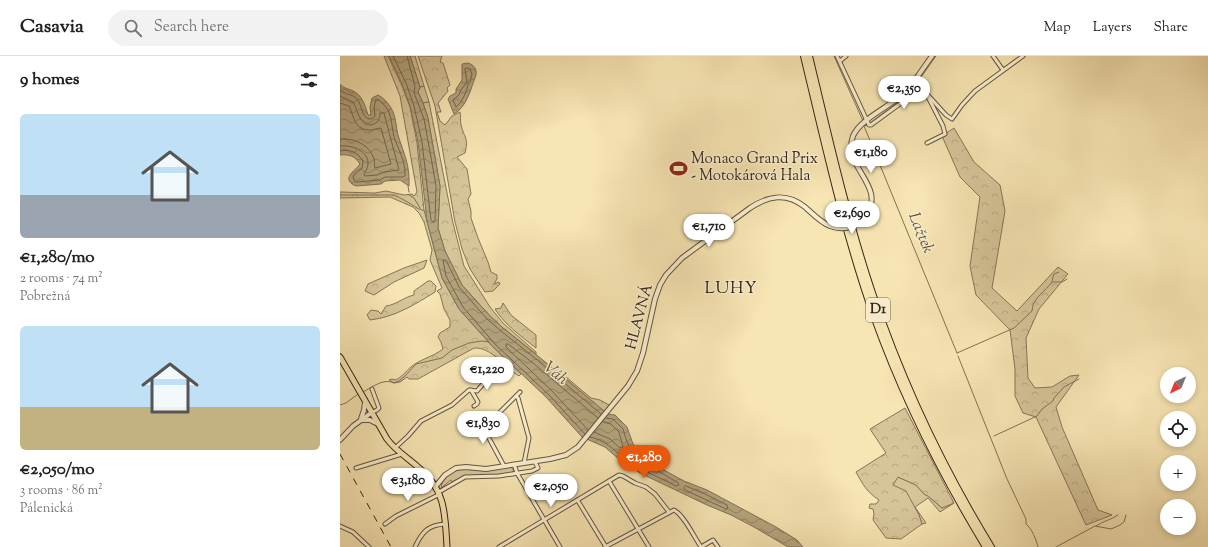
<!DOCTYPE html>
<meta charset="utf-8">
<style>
body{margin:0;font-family:"Sorts Mill Goudy",serif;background:#f2f2f2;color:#202124;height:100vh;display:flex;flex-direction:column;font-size:15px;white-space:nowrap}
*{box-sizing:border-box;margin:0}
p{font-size:13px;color:#757577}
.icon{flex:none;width:22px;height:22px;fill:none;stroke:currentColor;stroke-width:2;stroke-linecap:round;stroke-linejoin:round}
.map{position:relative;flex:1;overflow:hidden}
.drawer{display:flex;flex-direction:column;background:#fff;width:340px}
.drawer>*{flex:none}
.needle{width:26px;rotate:223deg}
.controls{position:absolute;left:820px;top:311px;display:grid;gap:8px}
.controls a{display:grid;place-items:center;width:36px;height:36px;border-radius:50%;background:#fff;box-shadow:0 2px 6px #0003;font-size:20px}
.price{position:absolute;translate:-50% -34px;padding:0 9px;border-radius:14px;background:#fff;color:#222;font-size:13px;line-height:26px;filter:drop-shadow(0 1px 2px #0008)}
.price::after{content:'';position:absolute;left:50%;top:24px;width:12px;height:9px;margin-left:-6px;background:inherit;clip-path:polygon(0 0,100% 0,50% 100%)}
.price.on{background:#ea580c;color:#fff}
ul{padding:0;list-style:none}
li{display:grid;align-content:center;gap:8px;height:212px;padding:0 20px}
li span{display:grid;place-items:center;height:124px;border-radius:6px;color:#555}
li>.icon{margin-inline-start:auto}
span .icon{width:72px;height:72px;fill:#fffc;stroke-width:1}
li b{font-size:17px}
h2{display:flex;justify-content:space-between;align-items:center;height:48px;padding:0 20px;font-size:17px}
header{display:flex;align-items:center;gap:24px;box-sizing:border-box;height:56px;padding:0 20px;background:#fff;border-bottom:1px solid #e0e0e0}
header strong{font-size:19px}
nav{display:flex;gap:22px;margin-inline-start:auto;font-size:14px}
.search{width:280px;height:36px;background:#f2f2f2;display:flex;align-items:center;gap:10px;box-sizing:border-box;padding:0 14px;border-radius:22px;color:#757577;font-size:15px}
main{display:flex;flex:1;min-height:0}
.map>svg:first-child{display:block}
</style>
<header>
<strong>Casavia</strong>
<div class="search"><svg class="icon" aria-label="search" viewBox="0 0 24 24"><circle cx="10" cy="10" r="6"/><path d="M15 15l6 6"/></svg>Search here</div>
<nav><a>Map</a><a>Layers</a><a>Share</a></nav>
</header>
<main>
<section class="drawer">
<h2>9 homes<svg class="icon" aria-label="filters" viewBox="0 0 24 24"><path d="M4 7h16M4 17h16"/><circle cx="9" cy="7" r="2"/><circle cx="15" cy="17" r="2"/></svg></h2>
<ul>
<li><span style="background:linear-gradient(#bfe0f5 65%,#9aa5b1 0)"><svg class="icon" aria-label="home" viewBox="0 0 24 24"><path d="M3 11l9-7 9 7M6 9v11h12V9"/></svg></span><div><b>€1,280/mo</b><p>2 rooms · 74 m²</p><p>Pobrežná</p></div></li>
<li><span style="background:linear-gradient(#bfe0f5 65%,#c2b280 0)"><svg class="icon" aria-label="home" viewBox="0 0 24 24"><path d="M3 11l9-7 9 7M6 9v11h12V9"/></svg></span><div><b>€2,050/mo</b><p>3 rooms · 86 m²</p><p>Pálenická</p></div></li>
</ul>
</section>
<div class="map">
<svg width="868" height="491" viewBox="0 0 868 491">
<defs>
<pattern id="forest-crowns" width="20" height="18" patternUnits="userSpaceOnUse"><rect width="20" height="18" fill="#d6c599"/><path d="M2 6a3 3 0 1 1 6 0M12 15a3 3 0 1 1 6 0" fill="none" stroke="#b8a983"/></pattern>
<pattern id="water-waves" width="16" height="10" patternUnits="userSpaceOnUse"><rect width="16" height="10" fill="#b4a47e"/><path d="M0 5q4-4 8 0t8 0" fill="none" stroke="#938566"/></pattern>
</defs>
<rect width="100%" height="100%" fill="#f7e5b3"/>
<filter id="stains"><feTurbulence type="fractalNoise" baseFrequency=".005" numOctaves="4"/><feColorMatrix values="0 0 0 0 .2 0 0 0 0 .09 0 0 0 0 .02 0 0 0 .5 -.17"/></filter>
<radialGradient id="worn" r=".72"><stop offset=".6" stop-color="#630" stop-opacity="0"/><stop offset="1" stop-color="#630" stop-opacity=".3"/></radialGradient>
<g fill="#d6c599" stroke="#847658">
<polygon points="84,30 89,46 83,47 78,36 80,31"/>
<path d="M171 411 174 415 171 417 158 419 128 420 127 419 112 426 111 424 101 432C104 411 127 413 143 412 152 412 162 411 171 411Z"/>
<polygon points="558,421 576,429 584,438 588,440 602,452 614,447 600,456 588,442 575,451 586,467 582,468 579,459 552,429"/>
</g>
<g fill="url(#forest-crowns)" stroke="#847658">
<path d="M44 0H48L62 30 70 51 77 87 84 154 102 222 119 253 153 291 181 318 179 320C165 312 152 291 134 292L78 323H69L67 321 60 326 54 327 49 324 52 323 56 324C63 320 66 315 71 311 80 303 93 301 103 293L101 286 98 281 100 277 110 271V264L104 253 100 238 97 235 102 232 90 204 92 194 84 166 79 157 73 151 50 141 0 142V136L35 137 46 135 64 139 72 138 74 140 77 136 60 40Z"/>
<polygon points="70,0 75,0 84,30 80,31"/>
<path d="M78 0H102L100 6 103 7 110 29 107 32 108 35 98 47 101 56H97L100 65 105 69 112 60 120 56C121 61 120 64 121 69 124 82 129 81 125 97L117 101 127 113 131 138 128 143 131 155V162L138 182 148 206 151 216 157 219V223L154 228 159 226 160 228 153 235 145 236 130 213 122 193 115 166 95 50Z"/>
<polygon points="89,46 113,167 124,210 150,251 163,267 196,296 196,298 163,272 150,260 122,229 105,195 98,172 100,130 88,62 83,47"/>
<polygon points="614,72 634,106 660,129 665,155 652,232 677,255 718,211 728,218 699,253 686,282 688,322 695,332 712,331 730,320 739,319 716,351 722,371 758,454 772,459 746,469 696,361 683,357 675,340 675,313 670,274 636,239 630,210 640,141 620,121 602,80"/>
<polygon points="87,204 84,212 54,226 34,239 25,235 28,228 64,212"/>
<path d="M88 225H91L96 230 95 236C74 249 55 261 30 264L27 259 31 254 38 255 41 258 46 250C56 249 64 241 74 239V235Z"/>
<path d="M163 247 171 259 196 279V292C181 280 165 269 155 253L161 252Z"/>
<polygon points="226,321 251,342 260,344 269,349 264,356 225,322"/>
<path d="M565 352 614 447 602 452 588 440 584 438 576 429 558 421 553 429 566 435 579 459 582 468 561 483 546 482 533 464 534 458 533 453 529 452 530 448H536L539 444C527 436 523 429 516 416L546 397 530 373Z"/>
</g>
<g fill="url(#water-waves)" stroke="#807255">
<polygon points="49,0 70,0 80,31 78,36 83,47 88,62 100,130 98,172 105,195 122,229 150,260 163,272 198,300 263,354 268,358 275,359 287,371 293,388 322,413 344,425 367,434 436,471 457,484 463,491 448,491 414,471 391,459 367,449 302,418 281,405 265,391 242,381 206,341 153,291 119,253 102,222 87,165 78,86 70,50 62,28"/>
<path d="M128 7C134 9 137 13 136 19 131 32 127 51 114 58L108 43 110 40 116 37V33L122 24V8Z"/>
<path d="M0 28C4 32 5 32 11 34 22 38 25 49 28 59H31L30 51 32 42 38 39C44 42 48 47 51 52 56 60 56 71 58 79 64 99 70 108 69 130L60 124 45 125 41 128 16 130C0 123 15 115 20 108 15 100 9 98 0 99Z"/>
</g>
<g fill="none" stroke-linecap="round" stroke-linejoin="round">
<g stroke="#73654b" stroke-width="1">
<polyline points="53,0 66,27 74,50 82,86 91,164 93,166 95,165 96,130 92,107 84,63 74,37 75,30 67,0"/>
<path d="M127 12 130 13 132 18 130 26 128 27C128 33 122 47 116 51L113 44 119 39 121 34 127 26 125 13Z"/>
<path d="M0 34C5 39 13 38 17 43 23 50 21 64 32 63L35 60 34 51 36 44H39C43 48 47 51 49 56 52 64 52 73 54 81 58 93 66 106 65 120L63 121H45L40 124 16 126 14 124 13 120 22 112 23 105C17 96 11 93 0 95"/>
<path d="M0 40 13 46C18 54 20 73 34 68 39 66 40 61 40 57H44L59 114 44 116 37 119 25 120 24 118C37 100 16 88 0 90"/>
<path d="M0 47 9 50C14 60 14 73 28 74 33 75 37 72 41 72L51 108 35 112C34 109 35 106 34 103 29 88 14 82 0 83"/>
<polyline points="248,374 212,335 166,291 166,288 168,288 193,307 258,362"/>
<polyline points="254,376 270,383 280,392 283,391 279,376 271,368 263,366"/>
<polyline points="245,378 209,339 155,288 123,251 106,220 103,204 106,204 119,231 147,263 161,275 196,303 261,358"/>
<path d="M250 381C265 384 273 393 284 402 300 414 319 421 336 430L339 429 338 427 320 416 291 392 287 386 283 373 273 363 266 362"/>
<polygon points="346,430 365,438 387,449 388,452 386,453 345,434 344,432"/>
</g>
<g stroke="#807255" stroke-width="1">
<polyline points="494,0 523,65"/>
<polyline points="530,67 569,38 596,0"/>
<polyline points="528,69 524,70 617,297"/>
<polyline points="68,130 69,136"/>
<path d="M0 139H53C62 142 69 147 77 152 81 154 83 153 86 157"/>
<polyline points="69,139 74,142 80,152"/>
<polyline points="712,225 714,218 719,216"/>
<path d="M617 297 674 272 692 255C692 242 706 235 712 226H722L727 223"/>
<path d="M618 300 667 423 686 463V468C692 473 696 483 698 491"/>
<path d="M23 336C33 331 43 322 54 327L59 325 65 320 76 308 102 302 112 294 129 287 142 285 149 286"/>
<polyline points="0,349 6,347 18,338"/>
<polyline points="654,380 697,360 702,353 713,345 714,342 724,331 739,323"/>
<path d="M756 470C763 465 771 464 778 459"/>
<polyline points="716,491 755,470 771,473 780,469 784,466 786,459"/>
</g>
<defs>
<g id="minor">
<polyline points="497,0 529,69 531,69 583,31 581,24 577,21"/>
<polyline points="653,0 663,14"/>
<polyline points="500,5 506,0"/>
<polyline points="585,36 606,59 612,63 622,49 635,35 683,0"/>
<polyline points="587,39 603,70 605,78 587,87"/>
<polyline points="131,334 138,346 137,348 134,350"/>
<polyline points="176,340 178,342 189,382 184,407"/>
<polyline points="31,357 37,354 39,352 32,333"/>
<polyline points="159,357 180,336"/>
<polyline points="137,360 164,410"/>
<polyline points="55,392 68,380 81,365 112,349 129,334 137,335 155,314"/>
<polyline points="174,408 177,417 220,491"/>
<polyline points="16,412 62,398"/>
<polyline points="269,425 309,491"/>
<polyline points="99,436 125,421 159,420 192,415 198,412 195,406"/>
<polyline points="238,445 266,491"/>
<polyline points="45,468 56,460 100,438"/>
<polyline points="0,470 13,476 29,491"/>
<path d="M75 491C82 476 88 469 105 468"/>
<polyline points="159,491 279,419 283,420 295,427 306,431 315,438 329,456"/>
<path d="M265 491 334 454C344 459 354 481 361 491"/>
<polyline points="361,491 373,484 378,491"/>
</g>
<g id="tertiary">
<path d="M526 160C547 129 502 112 513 80 520 63 551 50 564 37 575 26 583 12 592 0"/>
<polyline points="21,363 24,354 25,346"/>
<polyline points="21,364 30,364 38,368"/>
<polyline points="0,384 13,370 31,357"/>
<path d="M96 430 105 419 116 412 126 411 146 413 210 403 226 399 238 391 288 330 297 315 303 297 315 243 320 229 326 219 342 202 410 152C428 140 446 136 465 151 473 158 480 166 490 170"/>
</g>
<path id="primary" d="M0 301 47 383C56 395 68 402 79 412 106 434 105 459 107 491"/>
<g id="motorway">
<path d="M464 0C485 87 504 175 534 260 563 341 601 417 646 491"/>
<path d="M469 0C488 79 506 159 532 237 562 326 602 411 651 491"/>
</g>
</defs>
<use href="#minor" stroke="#63563f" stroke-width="5"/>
<use href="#tertiary" stroke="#63563f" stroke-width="6"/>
<use href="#primary" stroke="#322618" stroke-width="7"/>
<use href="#motorway" stroke="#322618" stroke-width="8"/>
<use href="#minor" stroke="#faeece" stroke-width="3"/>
<use href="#tertiary" stroke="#faeece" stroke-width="4"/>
<use href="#primary" stroke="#f7e5b3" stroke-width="5"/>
<use href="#motorway" stroke="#f7e5b3" stroke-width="6"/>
<polyline stroke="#322618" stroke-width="1" stroke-dasharray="7 7" stroke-linecap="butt" points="0,398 51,491"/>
<defs>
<path id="tertiary-bridge" d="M490 170C504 175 517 171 526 160"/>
</defs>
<use href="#tertiary-bridge" stroke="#63563f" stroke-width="6" stroke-linecap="butt"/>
<use href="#tertiary-bridge" stroke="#faeece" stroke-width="4"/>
</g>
<defs>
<symbol id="stadium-bare" viewBox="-9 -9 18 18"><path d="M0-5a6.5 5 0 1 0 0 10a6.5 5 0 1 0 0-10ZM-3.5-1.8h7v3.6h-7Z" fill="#8f2418" stroke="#faeece" stroke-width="2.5" paint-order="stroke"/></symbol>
</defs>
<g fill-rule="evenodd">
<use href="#stadium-bare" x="326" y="100" width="25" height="25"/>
</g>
<g text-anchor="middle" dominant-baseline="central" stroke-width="3" stroke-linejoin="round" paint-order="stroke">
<rect fill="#faeece" stroke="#6e624f" stroke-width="1" x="526" y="242" width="24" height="24" rx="3"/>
<g font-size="14" font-weight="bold" fill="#322618">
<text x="538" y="254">D1</text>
</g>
<g font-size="15" fill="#322618" stroke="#faeece" text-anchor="start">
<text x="351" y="103">Monaco Grand Prix<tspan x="351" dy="17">- Motokárová Hala</tspan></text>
</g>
<g font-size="15" fill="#322618" stroke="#faeece">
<text transform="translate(300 261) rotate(-75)">HLAVNÁ</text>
</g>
<g font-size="16" font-style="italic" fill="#60523c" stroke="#faeece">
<text transform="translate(580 177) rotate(68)">Lažtek</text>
<text transform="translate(215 318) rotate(40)">Váh</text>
</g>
<g font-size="17" letter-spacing="1" fill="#322618" stroke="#faeece">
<text x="391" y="233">LUHY</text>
</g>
</g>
<rect width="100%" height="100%" filter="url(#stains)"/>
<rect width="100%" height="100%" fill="url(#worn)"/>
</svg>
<div class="controls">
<a><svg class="needle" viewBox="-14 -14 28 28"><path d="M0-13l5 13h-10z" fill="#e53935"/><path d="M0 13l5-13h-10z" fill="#757577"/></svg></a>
<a><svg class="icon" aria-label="locate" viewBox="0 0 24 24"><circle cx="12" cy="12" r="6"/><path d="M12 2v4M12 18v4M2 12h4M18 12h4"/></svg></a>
<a>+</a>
<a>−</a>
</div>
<b class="price" style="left:564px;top:54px">€2,350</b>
<b class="price" style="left:531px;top:118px">€1,180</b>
<b class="price" style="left:512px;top:179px">€2,690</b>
<b class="price" style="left:369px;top:192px">€1,710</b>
<b class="price" style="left:147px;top:335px">€1,220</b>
<b class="price" style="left:143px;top:389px">€1,830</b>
<b class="price on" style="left:304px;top:423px">€1,280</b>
<b class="price" style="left:68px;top:446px">€3,180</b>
<b class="price" style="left:211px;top:452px">€2,050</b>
</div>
</main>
